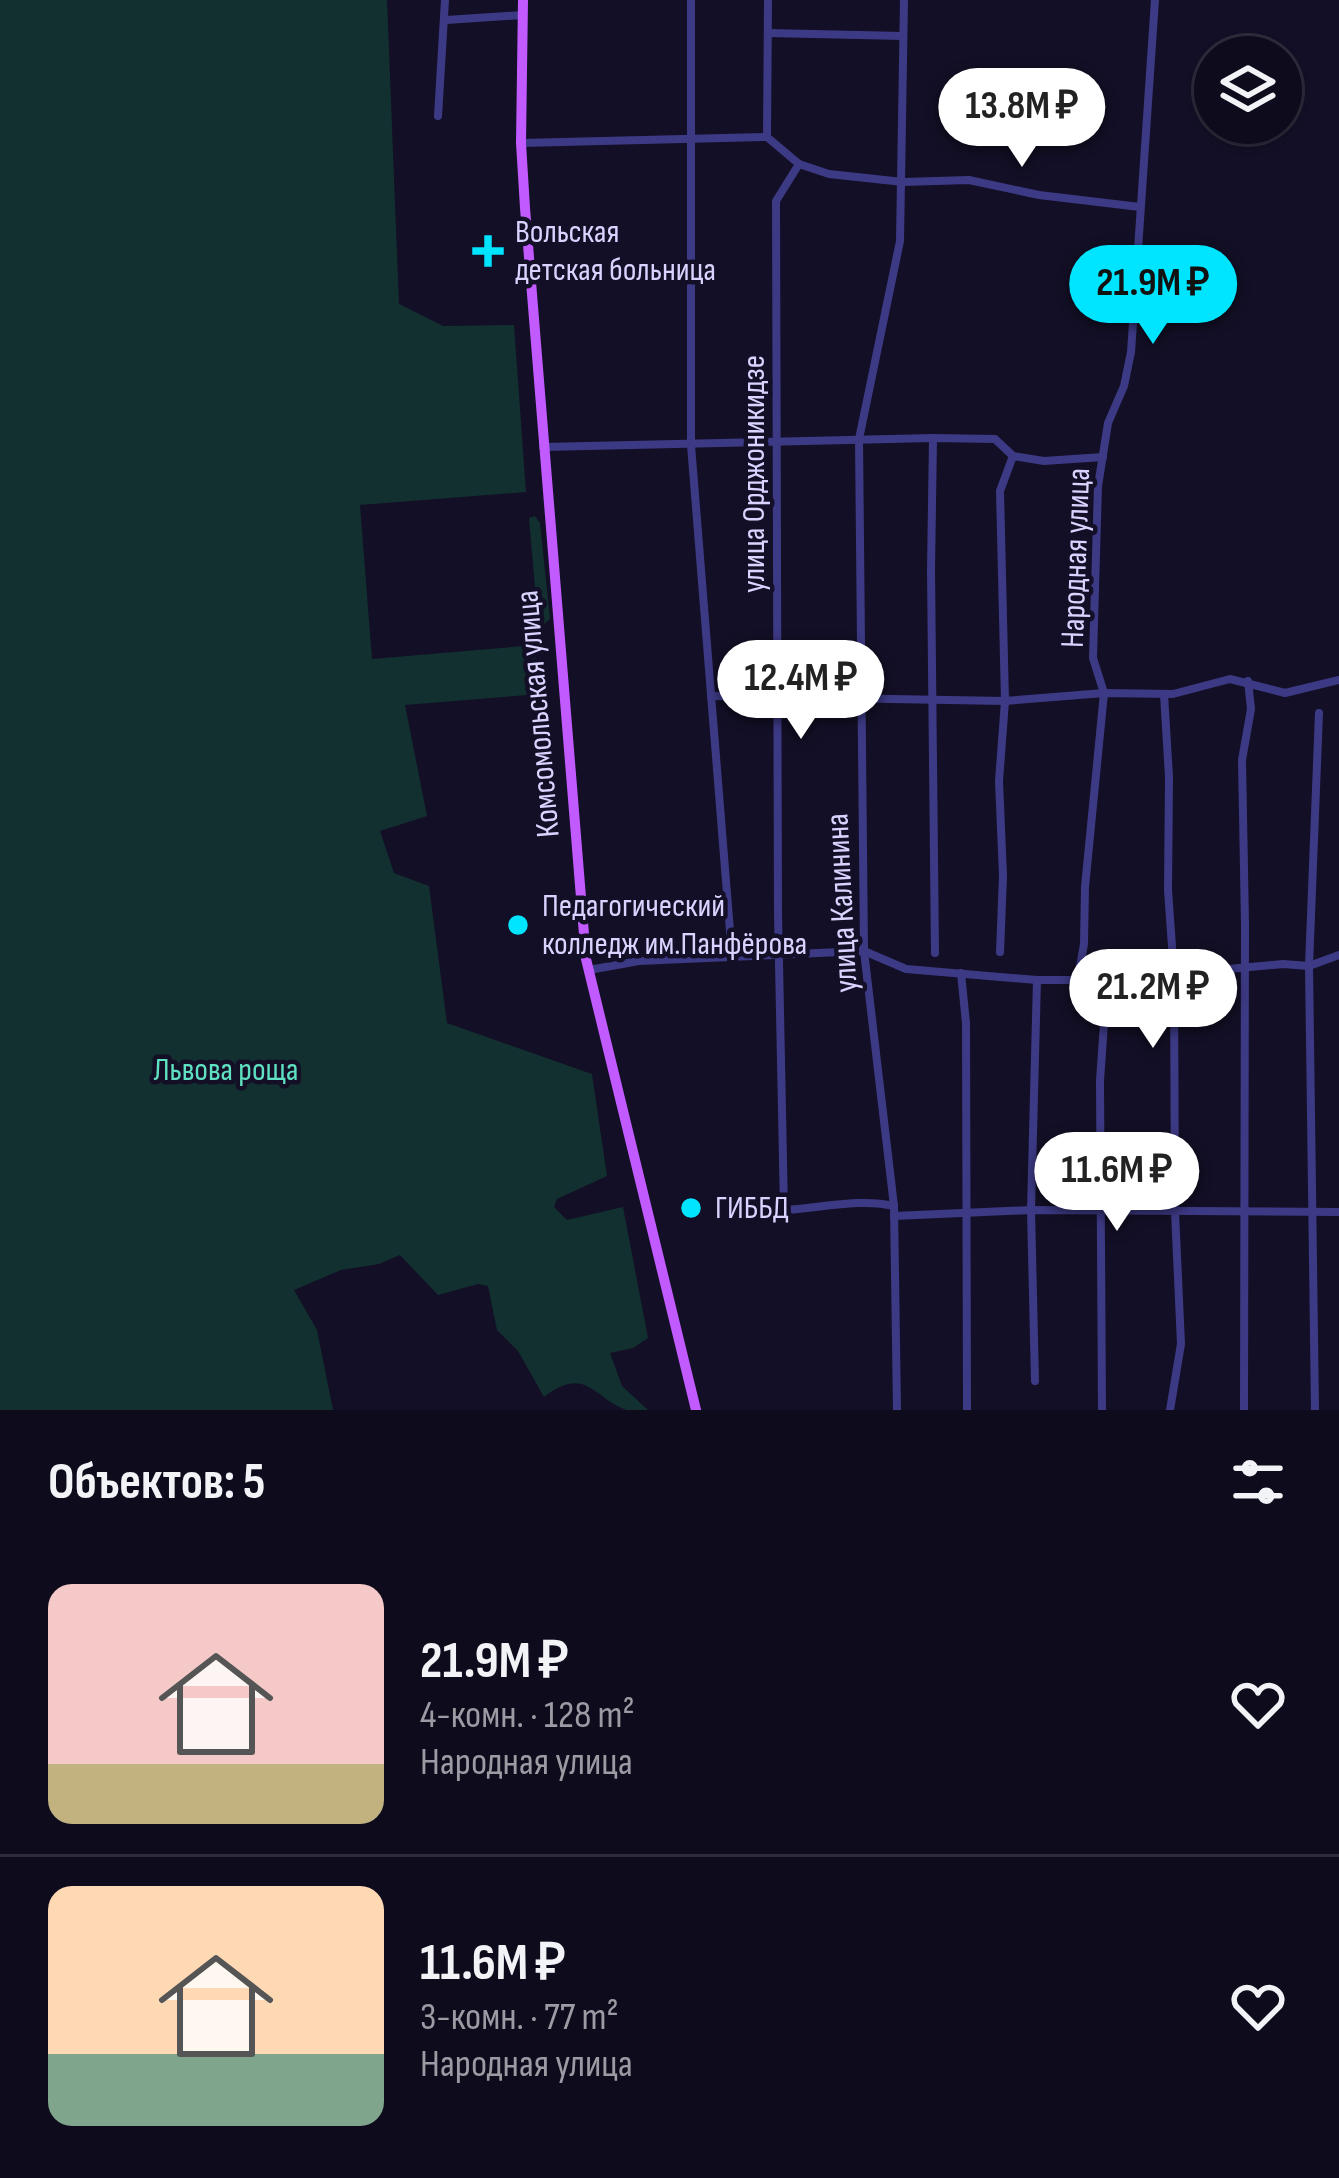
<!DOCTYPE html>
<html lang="ru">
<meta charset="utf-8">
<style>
body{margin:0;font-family:"Sofia Sans Condensed",sans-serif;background:#171425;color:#f1f3f6;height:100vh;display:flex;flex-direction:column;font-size:45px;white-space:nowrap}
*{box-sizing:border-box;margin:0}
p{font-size:39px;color:#9b9ba3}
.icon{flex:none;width:66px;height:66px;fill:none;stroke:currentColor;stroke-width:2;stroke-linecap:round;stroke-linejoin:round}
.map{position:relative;height:1410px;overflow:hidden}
.details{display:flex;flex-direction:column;background:#0e0b1c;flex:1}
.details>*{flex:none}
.fabs{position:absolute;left:1194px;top:36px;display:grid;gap:24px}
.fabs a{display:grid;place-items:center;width:108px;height:108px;border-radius:50%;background:#0e0b1c;box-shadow:0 3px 9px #0004,0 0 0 3px #2e2b3b;font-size:60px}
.price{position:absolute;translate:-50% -102px;padding:0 27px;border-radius:42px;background:#fff;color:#222;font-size:39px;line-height:78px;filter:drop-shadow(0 3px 6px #0008)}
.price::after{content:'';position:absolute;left:50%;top:72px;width:36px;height:27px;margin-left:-18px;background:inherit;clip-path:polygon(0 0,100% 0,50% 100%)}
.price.current{background:#00e5ff;color:#111}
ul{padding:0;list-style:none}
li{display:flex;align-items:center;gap:36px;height:300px;padding:0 48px}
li+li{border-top:3px solid #2e2b3b}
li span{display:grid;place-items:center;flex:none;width:336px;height:240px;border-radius:24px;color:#555}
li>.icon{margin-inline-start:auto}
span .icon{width:144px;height:144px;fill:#fffc;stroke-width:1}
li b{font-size:51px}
h2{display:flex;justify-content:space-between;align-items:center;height:144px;padding:0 48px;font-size:51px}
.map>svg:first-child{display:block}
</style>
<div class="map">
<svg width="1339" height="1410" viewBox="0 0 1339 1410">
<rect width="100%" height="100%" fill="#130f26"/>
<g fill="#12302f">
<path d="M0 0H387L399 304 443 326 514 325 526 492 360 505 372 659 535 645 540 694 405 705 427 816 380 831 394 873 429 886 447 1023 592 1074 607 1176 557 1199 554 1207 567 1220 623 1207 648 1338 633 1348 610 1353 622 1386 648 1410C647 1410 629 1410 627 1410 594 1399 586 1364 544 1397L518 1351 497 1330 488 1286 478 1284 438 1295 400 1255 379 1264 341 1270 294 1290 317 1330 333 1410H0Z"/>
<polygon points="535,516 540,523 550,619 544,624 538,622 529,518"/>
</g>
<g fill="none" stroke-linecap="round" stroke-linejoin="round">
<g stroke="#3d3a85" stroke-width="8">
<polyline points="691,0 691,445 732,956"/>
<polyline points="446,20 522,15"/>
<polyline points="768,33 903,36"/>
<polyline points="438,116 445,0"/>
<polyline points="767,137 799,164 829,174 903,182 969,180 1039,195 1140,207"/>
<polyline points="767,137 768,0"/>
<polyline points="521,143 767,137"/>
<path d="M799 164 776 201 778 913 784 1210C820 1208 860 1198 894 1206"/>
<polyline points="933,438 931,570 935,953"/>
<polyline points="543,447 933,438 995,439 1013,456 1044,461 1103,457"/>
<polyline points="1164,694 1169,777 1168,890 1174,975 1175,1212 1181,1344 1170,1410"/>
<polyline points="711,696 1005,701 1104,693 1173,694 1230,679 1285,693 1339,680"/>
<polyline points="1000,952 1003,876 999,781 1005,701 1000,491 1013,456"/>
<polyline points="589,970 639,961 864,951 906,969 1037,980 1107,980 1283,964 1309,966 1339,955"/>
<polyline points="961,973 966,1023 967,1410"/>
<polyline points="1078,978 1084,944 1085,887 1104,693 1093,658 1098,486 1108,423 1124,386 1131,352 1155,0"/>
<polyline points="894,1216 1031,1210 1339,1212"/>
<polyline points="1035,1381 1031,1210 1037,980"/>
<polyline points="897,1410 894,1206 864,951 859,439 900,241 904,0"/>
<polyline points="1102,1410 1100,1081 1107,980"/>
<polyline points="1244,1410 1245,924 1242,760 1251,709 1248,681"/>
<polyline points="1315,1410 1309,966 1319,713"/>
</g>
<polyline stroke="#c25bff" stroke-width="10" points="523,0 521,143 525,208 586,959 696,1410"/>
</g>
<g fill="#00e5ff" stroke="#130f26" stroke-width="4.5">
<path d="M482 233h12v12h12v12h-12v12h-12v-12h-12v-12h12z"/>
<circle cx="518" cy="925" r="12"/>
<circle cx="691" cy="1208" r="12"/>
</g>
<g text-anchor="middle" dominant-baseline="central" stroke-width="9" stroke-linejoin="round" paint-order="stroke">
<g font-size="33" fill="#d9d4ff" stroke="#130f26" text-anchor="start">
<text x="515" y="232">Вольская<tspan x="515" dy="38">детская больница</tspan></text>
<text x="542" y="906">Педагогический<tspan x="542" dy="38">колледж им.Панфёрова</tspan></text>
<text x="715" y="1208">ГИББД</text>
</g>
<g font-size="33" fill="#d9d4ff" stroke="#130f26">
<text transform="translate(754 474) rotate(-90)">улица Орджоникидзе</text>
<text transform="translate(1076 558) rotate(-88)">Народная улица</text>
<text transform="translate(538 714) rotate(-95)">Комсомольская улица</text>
<text transform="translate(842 903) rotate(-93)">улица Калинина</text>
</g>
<g font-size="33" fill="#5fe0c0" stroke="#130f26">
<text x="226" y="1070">Львова роща</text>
</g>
</g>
</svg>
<div class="fabs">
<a><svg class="icon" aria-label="layers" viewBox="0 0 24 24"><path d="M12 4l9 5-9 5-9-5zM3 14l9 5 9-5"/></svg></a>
</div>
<b class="price" style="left:1022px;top:170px">13.8M ₽</b>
<b class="price current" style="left:1153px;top:347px">21.9M ₽</b>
<b class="price" style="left:801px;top:742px">12.4M ₽</b>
<b class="price" style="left:1153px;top:1051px">21.2M ₽</b>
<b class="price" style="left:1117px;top:1234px">11.6M ₽</b>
</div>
<section class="details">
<h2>Объектов: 5<svg class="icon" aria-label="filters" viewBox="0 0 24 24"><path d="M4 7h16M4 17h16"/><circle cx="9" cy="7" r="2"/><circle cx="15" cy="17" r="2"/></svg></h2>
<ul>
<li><span style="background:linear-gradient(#f6c9c9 75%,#c2b280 0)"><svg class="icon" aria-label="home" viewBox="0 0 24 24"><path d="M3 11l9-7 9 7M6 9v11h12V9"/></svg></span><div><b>21.9M ₽</b><p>4-комн. · 128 m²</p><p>Народная улица</p></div><svg class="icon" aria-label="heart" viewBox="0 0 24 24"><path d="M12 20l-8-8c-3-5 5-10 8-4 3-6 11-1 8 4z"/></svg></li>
<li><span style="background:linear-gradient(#ffd9b3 70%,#7fa58c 0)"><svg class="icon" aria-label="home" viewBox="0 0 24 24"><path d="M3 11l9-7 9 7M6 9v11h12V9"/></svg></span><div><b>11.6M ₽</b><p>3-комн. · 77 m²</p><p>Народная улица</p></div><svg class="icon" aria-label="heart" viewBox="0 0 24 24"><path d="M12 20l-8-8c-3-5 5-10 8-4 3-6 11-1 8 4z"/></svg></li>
</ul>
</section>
